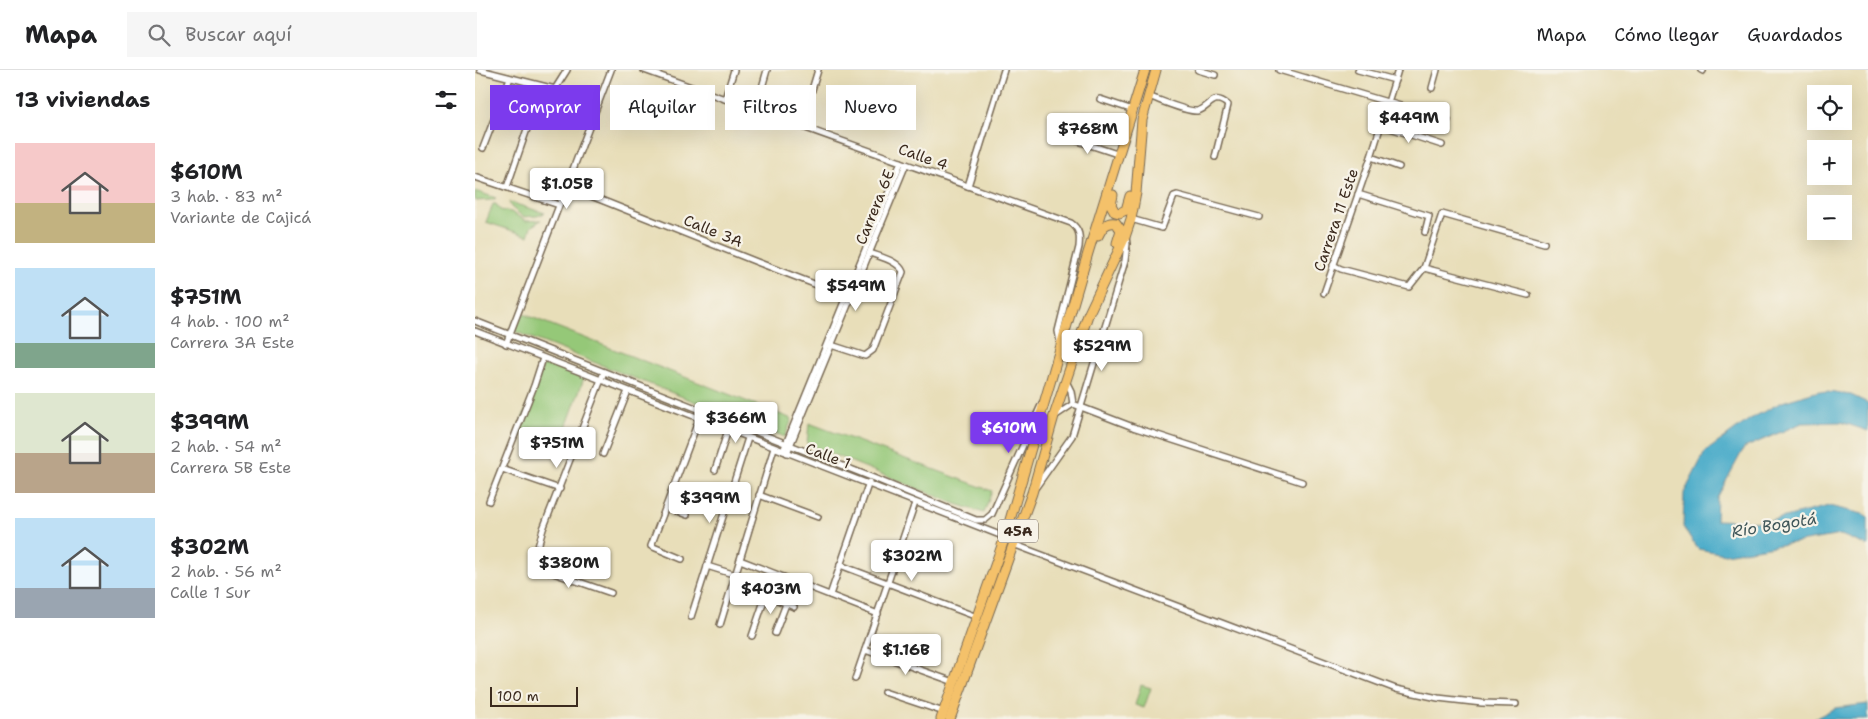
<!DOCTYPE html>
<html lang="es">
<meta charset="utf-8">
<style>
body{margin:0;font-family:"Shantell Sans",sans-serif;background:#f6f6f6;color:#202124;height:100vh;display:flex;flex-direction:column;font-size:19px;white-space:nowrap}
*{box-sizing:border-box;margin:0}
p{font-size:16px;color:#757577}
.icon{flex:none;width:28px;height:28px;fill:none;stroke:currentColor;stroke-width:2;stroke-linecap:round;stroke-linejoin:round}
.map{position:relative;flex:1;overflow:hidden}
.details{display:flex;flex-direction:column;background:#fff;width:475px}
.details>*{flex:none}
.top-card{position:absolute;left:15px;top:15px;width:475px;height:45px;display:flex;gap:10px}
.fabs{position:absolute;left:1332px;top:15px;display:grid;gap:10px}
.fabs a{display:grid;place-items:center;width:45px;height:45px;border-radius:0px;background:#fff;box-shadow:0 5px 20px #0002;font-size:25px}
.scale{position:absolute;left:15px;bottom:12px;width:88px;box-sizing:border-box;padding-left:5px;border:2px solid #3b2a1e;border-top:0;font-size:14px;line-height:18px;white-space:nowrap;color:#3b2a1e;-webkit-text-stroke:4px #f7f3e8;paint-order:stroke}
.price{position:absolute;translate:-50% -42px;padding:0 11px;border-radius:5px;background:#fff;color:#222;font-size:16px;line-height:32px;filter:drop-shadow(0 1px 2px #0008)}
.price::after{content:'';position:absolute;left:50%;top:30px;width:15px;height:11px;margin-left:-8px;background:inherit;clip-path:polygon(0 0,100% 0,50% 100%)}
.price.on{background:#7c3aed;color:#fff}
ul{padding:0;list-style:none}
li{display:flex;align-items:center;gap:15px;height:125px;padding:0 15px}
li span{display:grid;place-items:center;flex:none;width:140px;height:100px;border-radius:0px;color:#555}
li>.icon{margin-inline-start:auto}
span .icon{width:60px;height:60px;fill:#fffc;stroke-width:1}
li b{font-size:21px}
h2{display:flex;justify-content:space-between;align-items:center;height:60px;padding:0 15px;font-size:21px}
.chip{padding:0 18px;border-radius:0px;background:#fff;box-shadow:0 5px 20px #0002;font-size:18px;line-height:45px}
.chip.on{background:#7c3aed;color:#fff}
header{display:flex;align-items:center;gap:30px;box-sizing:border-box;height:70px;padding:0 25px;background:#fff;border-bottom:1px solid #e0e0e0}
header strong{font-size:24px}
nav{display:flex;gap:28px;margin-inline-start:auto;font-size:18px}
.search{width:350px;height:45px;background:#f6f6f6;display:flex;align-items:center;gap:12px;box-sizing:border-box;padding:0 18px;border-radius:0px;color:#757577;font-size:19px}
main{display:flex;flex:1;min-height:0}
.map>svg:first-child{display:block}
</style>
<header>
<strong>Mapa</strong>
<div class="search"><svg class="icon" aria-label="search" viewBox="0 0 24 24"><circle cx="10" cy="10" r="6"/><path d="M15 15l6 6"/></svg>Buscar aquí</div>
<nav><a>Mapa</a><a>Cómo llegar</a><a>Guardados</a></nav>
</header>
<main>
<section class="details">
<h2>13 viviendas<svg class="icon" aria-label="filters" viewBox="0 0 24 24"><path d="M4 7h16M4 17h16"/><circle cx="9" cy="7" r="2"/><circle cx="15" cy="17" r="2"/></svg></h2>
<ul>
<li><span style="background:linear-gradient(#f6c9c9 60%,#c2b280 0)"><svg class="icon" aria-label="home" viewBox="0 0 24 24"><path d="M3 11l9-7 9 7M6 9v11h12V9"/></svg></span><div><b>$610M</b><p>3 hab. · 83 m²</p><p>Variante de Cajicá</p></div></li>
<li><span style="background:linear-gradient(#bfe0f5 75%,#7fa58c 0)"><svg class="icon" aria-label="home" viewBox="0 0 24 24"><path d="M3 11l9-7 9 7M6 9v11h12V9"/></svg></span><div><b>$751M</b><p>4 hab. · 100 m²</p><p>Carrera 3A Este</p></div></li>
<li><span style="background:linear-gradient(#dfe7d0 60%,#b9a48a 0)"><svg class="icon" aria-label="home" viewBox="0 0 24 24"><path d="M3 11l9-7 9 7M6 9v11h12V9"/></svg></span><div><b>$399M</b><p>2 hab. · 54 m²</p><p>Carrera 5B Este</p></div></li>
<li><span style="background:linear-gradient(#bfe0f5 70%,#9aa5b1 0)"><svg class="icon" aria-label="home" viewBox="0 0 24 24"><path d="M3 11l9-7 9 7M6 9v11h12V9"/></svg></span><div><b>$302M</b><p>2 hab. · 56 m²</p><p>Calle 1 Sur</p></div></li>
</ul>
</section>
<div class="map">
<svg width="1393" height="649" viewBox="0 0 1393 649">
<rect width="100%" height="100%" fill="#f7f3e8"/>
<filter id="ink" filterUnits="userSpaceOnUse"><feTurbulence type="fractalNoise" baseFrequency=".02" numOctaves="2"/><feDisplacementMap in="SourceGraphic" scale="10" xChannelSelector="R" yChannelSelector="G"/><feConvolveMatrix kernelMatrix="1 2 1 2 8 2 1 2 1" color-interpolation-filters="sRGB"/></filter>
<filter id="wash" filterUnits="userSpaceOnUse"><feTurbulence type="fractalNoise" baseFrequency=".0096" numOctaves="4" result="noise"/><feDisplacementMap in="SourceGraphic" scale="20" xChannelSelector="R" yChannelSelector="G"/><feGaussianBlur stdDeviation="1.12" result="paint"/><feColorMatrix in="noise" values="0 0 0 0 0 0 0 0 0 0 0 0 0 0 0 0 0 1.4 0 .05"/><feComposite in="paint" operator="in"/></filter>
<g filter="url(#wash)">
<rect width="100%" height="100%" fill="#e8deb9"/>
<g fill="#95c878" stroke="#68794b">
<polygon points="0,121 21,128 17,130 0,131"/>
<polygon points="34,132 70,143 62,146 48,147 36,137"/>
<polygon points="18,134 21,134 25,140 36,142 51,151 66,150 56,157 53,166 11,152"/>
<polygon points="46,243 317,349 310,367 39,261"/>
<polygon points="69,293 109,308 84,377 42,362"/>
<polygon points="334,353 517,421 509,443 481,434 332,374"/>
<polygon points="666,615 676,618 669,638 660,635"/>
</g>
<g fill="#4aabc9" stroke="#426a74">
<polygon points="1344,321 1376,325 1393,333 1393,361 1366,352 1327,353 1269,378 1242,428 1241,450 1290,452 1354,436 1388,444 1393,448 1393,476 1366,465 1250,484 1223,479 1208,457 1209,423 1230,382 1275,349 1307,332"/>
<polygon points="1393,634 1393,649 1339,649 1360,638"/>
</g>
</g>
<g filter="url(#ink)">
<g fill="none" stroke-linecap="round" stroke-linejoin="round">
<defs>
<g id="minor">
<polyline points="5,0 80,19"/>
<path d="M169 0 596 153C605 159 605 167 604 177L583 261 585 272"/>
<polyline points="723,0 740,5"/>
<polyline points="804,0 973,50"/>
<polyline points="883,0 920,10"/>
<polyline points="1226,0 1228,1"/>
<polyline points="957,18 962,0"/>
<polyline points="286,21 292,0"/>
<path d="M673 26C685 30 711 42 722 41 735 39 737 21 753 35L740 87"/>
<polyline points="250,29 259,0"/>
<polyline points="625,29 658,40"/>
<polyline points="906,55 967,75"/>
<polyline points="326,56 343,0"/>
<polyline points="603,71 645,85"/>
<polyline points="8,78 35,8"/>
<polyline points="896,87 924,97"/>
<polyline points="0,107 84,135"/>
<polyline points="91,116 282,192 373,227"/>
<polyline points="493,116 529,0"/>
<polyline points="32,117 60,36 64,30 80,19 92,0"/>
<polyline points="883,124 954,146 950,162"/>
<polyline points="656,149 687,158 699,126 702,125 784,147"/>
<polyline points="858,195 866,199 934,217 949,198 967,144 1069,173"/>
<polyline points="949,198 1053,225"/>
<polyline points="849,223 896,87 923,0"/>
<polyline points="0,251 396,407 501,450 510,450 517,444 567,333"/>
<polyline points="0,261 530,467"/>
<polyline points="31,274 136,0"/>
<path d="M356 275 390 286 398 280 428 202C424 191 405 187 395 183"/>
<polyline points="129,302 68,459 59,491 61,496 64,498 136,523"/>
<polyline points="591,311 596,321 598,334"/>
<polyline points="598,334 658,357 827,412"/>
<polyline points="580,346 598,334"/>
<polyline points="308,381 426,92"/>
<polyline points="312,383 431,94"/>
<polyline points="128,384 153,321"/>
<polyline points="27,399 85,419"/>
<polyline points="240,400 253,360"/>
<polyline points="561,417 597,366 650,191 652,174 651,167"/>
<polyline points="284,425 343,447"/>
<polyline points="14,431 59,316 68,288"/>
<polyline points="191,437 212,445"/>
<polyline points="538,474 921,619 963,628 1007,633 1041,634"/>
<polyline points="207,489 176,476 227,341"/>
<polyline points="265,490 403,544"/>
<polyline points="365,495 502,547"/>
<polyline points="232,496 261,505"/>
<polyline points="259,511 319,537"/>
<polyline points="355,525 394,412"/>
<polyline points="216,547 273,368"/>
<polyline points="245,555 299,378"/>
<polyline points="300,563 311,534"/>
<polyline points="277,566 291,525"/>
<polyline points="390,580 479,612"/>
<polyline points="380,609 440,433"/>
<polyline points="409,622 469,642"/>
</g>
<g id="trunk">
<polyline points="638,125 636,135 640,142 644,143 651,140 655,126"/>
<path d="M623 166C627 158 631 151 641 153L646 160 642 173"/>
<polyline points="466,649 530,467 613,183 670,0"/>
<polyline points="475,649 557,423 579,346 613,245 650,167 656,149 661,123 667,50 681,0"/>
</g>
</defs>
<use href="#minor" stroke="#786954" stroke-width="8"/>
<use href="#trunk" stroke="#786954" stroke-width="11"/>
<use href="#minor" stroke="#fff" stroke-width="5"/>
<use href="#trunk" stroke="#f4c16a" stroke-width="9"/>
</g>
</g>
<g text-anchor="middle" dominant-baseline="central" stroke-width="4.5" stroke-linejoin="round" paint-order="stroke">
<rect fill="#f7f3e8" stroke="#73665b" stroke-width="1" x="523" y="449.5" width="40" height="23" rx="4"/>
<g font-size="14" font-weight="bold" fill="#3b2a1e">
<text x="543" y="461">45A</text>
</g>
<g font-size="15" fill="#3b2a1e" stroke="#f7f3e8">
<text transform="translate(448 87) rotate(20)">Calle 4</text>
<text transform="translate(400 137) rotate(-68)">Carrera 6E</text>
<text transform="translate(861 150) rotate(-71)">Carrera 11 Este</text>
<text transform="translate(238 161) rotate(22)">Calle 3A</text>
<text transform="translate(353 386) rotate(21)">Calle 1</text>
</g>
<g font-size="16" font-style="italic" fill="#40575a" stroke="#f7f3e8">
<text transform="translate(1299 455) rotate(-9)">Río Bogotá</text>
</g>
</g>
</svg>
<div class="fabs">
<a><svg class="icon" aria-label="locate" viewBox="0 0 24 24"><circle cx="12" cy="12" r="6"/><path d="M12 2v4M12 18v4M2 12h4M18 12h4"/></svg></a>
<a>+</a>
<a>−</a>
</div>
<div class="scale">100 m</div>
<b class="price" style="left:934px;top:74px">$449M</b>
<b class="price" style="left:613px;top:85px">$768M</b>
<b class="price" style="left:92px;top:140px">$1.05B</b>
<b class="price" style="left:381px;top:242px">$549M</b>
<b class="price" style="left:627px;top:302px">$529M</b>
<b class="price" style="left:261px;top:374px">$366M</b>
<b class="price on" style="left:534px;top:384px">$610M</b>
<b class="price" style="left:82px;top:399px">$751M</b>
<b class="price" style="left:235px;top:454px">$399M</b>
<b class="price" style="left:437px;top:512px">$302M</b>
<b class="price" style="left:94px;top:519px">$380M</b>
<b class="price" style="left:296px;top:545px">$403M</b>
<b class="price" style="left:431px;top:606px">$1.16B</b>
<div class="top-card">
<a class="chip on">Comprar</a>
<a class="chip">Alquilar</a>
<a class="chip">Filtros</a>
<a class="chip">Nuevo</a>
</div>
</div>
</main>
